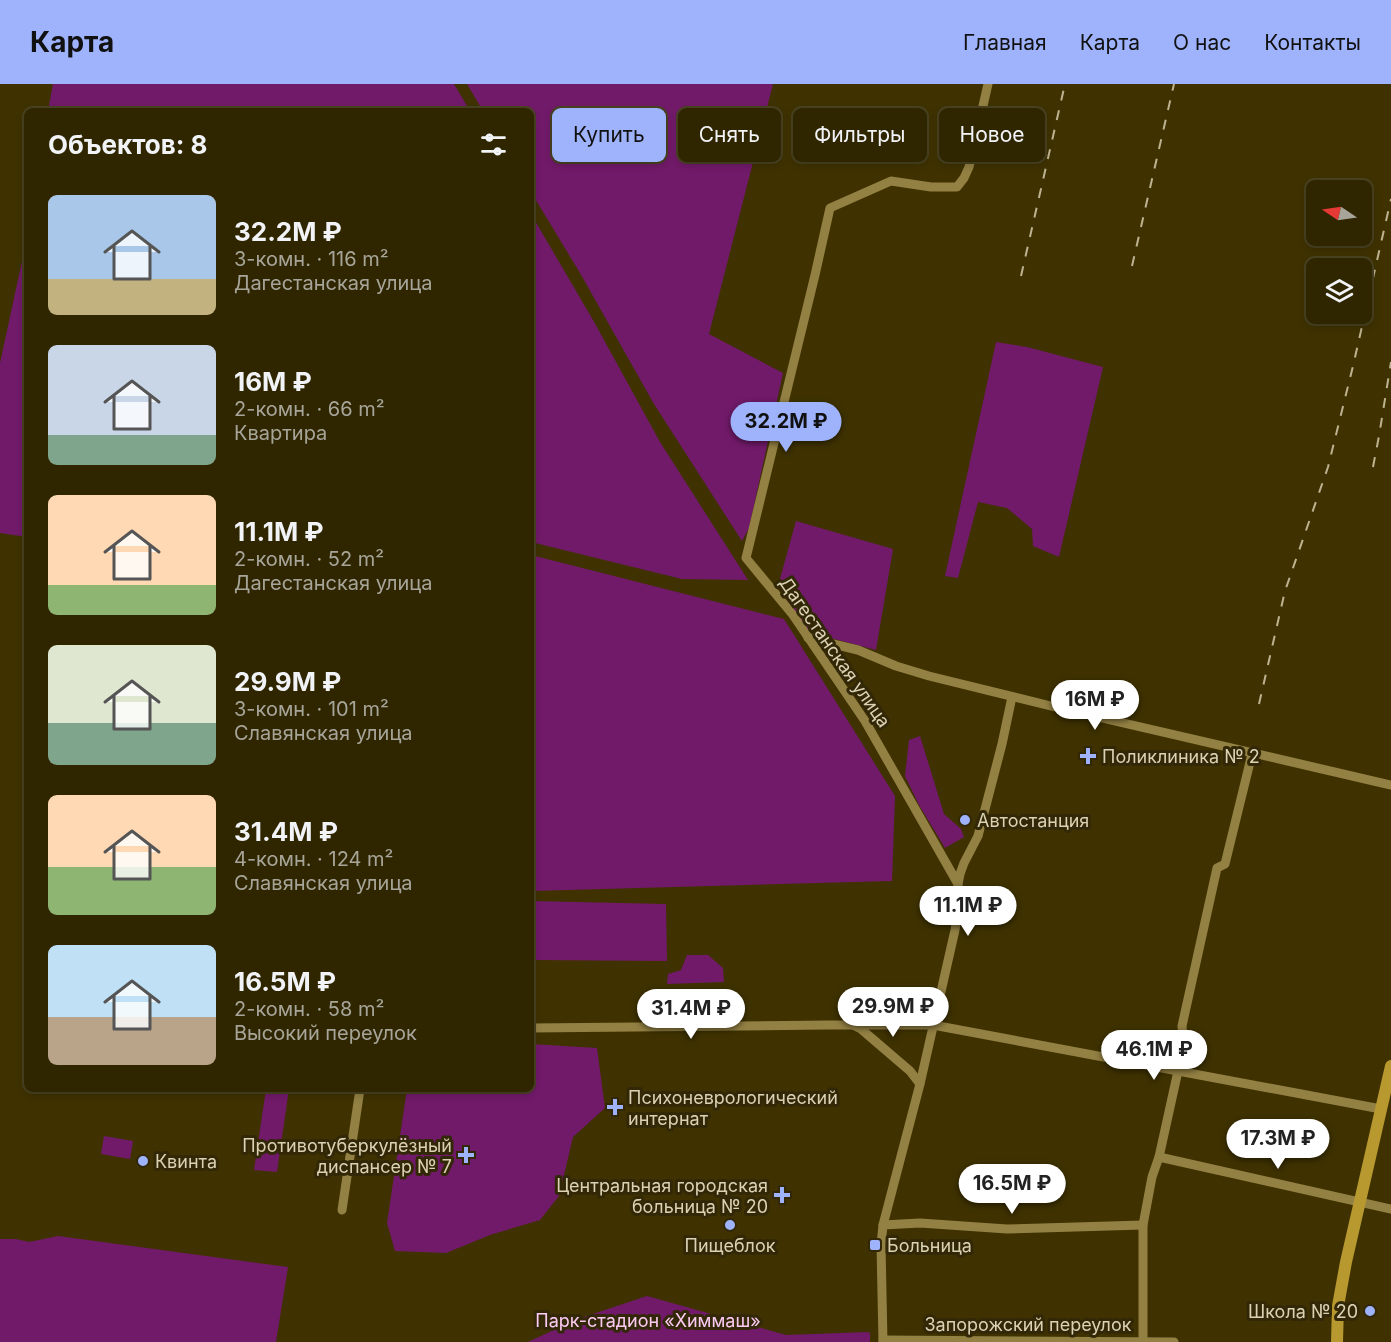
<!DOCTYPE html>
<html lang="ru">
<meta charset="utf-8">
<style>
body{margin:0;font-family:Inter,sans-serif;background:#372e0a;color:#f1f3f6;height:100vh;display:flex;flex-direction:column;font-size:22px;white-space:nowrap}
*{box-sizing:border-box;margin:0}
p{font-size:20px;color:#a7a599}
.icon{flex:none;width:33px;height:33px;fill:none;stroke:currentColor;stroke-width:2;stroke-linecap:round;stroke-linejoin:round}
.map{position:relative;flex:1;overflow:hidden}
.drawer{position:absolute;left:24px;top:24px;width:510px;height:984px;display:flex;flex-direction:column;background:#2f2600;border-radius:9px;box-shadow:0 3px 9px #0003,0 0 0 2px #4a4322}
.drawer>*{flex:none}
.hud{position:absolute;left:552px;top:24px;width:570px;height:54px;display:flex;gap:12px}
.needle{width:39px;rotate:283deg}
.tools{position:absolute;left:1306px;top:96px;display:grid;gap:12px}
.tools a{display:grid;place-items:center;width:66px;height:66px;border-radius:9px;background:#2f2600;box-shadow:0 3px 9px #0003,0 0 0 2px #4a4322;font-size:30px}
.price{position:absolute;translate:-50% -51px;padding:0 14px;border-radius:21px;background:#fff;color:#222;font-size:20px;line-height:39px;filter:drop-shadow(0 2px 3px #0008)}
.price::after{content:'';position:absolute;left:50%;top:36px;width:18px;height:14px;margin-left:-9px;background:inherit;clip-path:polygon(0 0,100% 0,50% 100%)}
.price.selected{background:#9fb3fd;color:#111}
ul{padding:0;list-style:none}
li{display:flex;align-items:center;gap:18px;height:150px;padding:0 24px}
li span{display:grid;place-items:center;flex:none;width:168px;height:120px;border-radius:9px;color:#555}
li>.icon{margin-inline-start:auto}
span .icon{width:72px;height:72px;fill:#fffc;stroke-width:1}
li b{font-size:26px}
h2{display:flex;justify-content:space-between;align-items:center;height:72px;padding:0 24px;font-size:26px}
.pill{padding:0 21px;border-radius:9px;background:#2f2600;box-shadow:0 3px 9px #0003,0 0 0 2px #4a4322;font-size:21px;line-height:54px}
.pill.selected{background:#9fb3fd;color:#111}
header{display:flex;align-items:center;gap:36px;box-sizing:border-box;height:84px;padding:0 30px;background:#9fb3fd;color:#111}
header strong{font-size:28px}
nav{display:flex;gap:33px;margin-inline-start:auto;font-size:21px}
.map>svg:first-child{display:block}
</style>
<header>
<strong>Карта</strong>
<nav><a>Главная</a><a>Карта</a><a>О нас</a><a>Контакты</a></nav>
</header>
<div class="map">
<svg width="1391" height="1258" viewBox="0 0 1391 1258">
<rect width="100%" height="100%" fill="#3f3200"/>
<g fill="#711a69">
<polygon points="53,0 454,0 470,27 48,27"/>
<polygon points="467,0 773,0 709,250 783,289 749,444 742,457 654,320 580,189 531,108 531,27 483,27"/>
<polygon points="531,130 593,236 660,358 748,496 682,495 531,458"/>
<polygon points="27,154 27,453 0,449 0,279"/>
<polygon points="996,258 1027,263 1103,283 1059,473 1033,462 1032,445 1007,424 978,418 958,494 945,492"/>
<polygon points="796,437 893,465 876,566 808,548 778,502"/>
<polygon points="531,471 784,535 895,712 892,797 531,807"/>
<polygon points="920,652 944,730 961,745 964,753 945,764 919,721 905,692 909,656"/>
<polygon points="531,817 666,820 667,877 531,876"/>
<polygon points="687,871 708,871 723,884 724,898 667,900 668,890 681,886"/>
<polygon points="531,960 597,964 605,1024 573,1053 559,1112 540,1136 490,1151 446,1169 395,1167 387,1139 407,1005 531,1005"/>
<polygon points="266,1005 289,1005 277,1088 254,1086"/>
<polygon points="104,1052 133,1057 130,1075 101,1070"/>
<polygon points="58,1152 288,1183 276,1258 0,1258 0,1155 16,1155 29,1158"/>
<polygon points="647,1212 786,1251 867,1248 870,1249 870,1258 528,1258 575,1236"/>
</g>
<g fill="none" stroke-linecap="round" stroke-linejoin="round">
<g stroke="#938043" stroke-width="9">
<polyline points="808,554 858,566 896,582 929,592 1063,625 1391,701"/>
<polyline points="958,800 865,637 793,531 746,474 815,191 830,124 891,97 931,103 957,103 964,94 969,83 988,0"/>
<polyline points="855,942 861,945 910,987 920,1000"/>
<polyline points="531,944 829,941 933,941 1381,1025"/>
<polyline points="1159,1073 1391,1125"/>
<polyline points="342,1126 360,1005"/>
<polyline points="883,1141 920,1139 1007,1145 1143,1141"/>
<polyline points="883,1256 1174,1258"/>
<polyline points="883,1258 881,1161 883,1141 920,1000 955,846 959,820 958,800 960,790 964,779 978,752 1002,660 1012,613"/>
<polyline points="1143,1258 1143,1141 1152,1093 1159,1073 1178,987 1183,954 1182,942 1217,784 1225,780 1252,670"/>
</g>
<polyline stroke="#b79930" stroke-width="12" points="1337,1258 1338,1222 1346,1178 1391,982"/>
<g stroke="#bdb391" stroke-width="2" stroke-dasharray="10 10" stroke-linecap="butt">
<polyline points="1132,182 1174,0"/>
<polyline points="1021,192 1065,0"/>
<polyline points="1373,383 1379,352 1391,278"/>
<polyline points="1259,620 1285,507 1328,383 1353,282 1391,115"/>
</g>
</g>
<g fill="#9fb3fd" stroke="#322807" stroke-width="2">
<path d="M1085 663h6v6h6v6h-6v6h-6v-6h-6v-6h6z"/>
<circle cx="965" cy="736" r="6"/>
<path d="M612 1014h6v6h6v6h-6v6h-6v-6h-6v-6h6z"/>
<path d="M463 1062h6v6h6v6h-6v6h-6v-6h-6v-6h6z"/>
<circle cx="143" cy="1077" r="6"/>
<path d="M779 1102h6v6h6v6h-6v6h-6v-6h-6v-6h6z"/>
<circle cx="730" cy="1141" r="6"/>
<rect x="869" y="1155" width="12" height="12" rx="3"/>
<circle cx="1370" cy="1227" r="6"/>
</g>
<g text-anchor="middle" dominant-baseline="central" stroke-width="6" stroke-linejoin="round" paint-order="stroke">
<g font-size="18" fill="#dbd2b4" stroke="#322807">
<text transform="translate(835 568) rotate(55)">Дагестанская улица</text>
<text x="1028" y="1240">Запорожский переулок</text>
</g>
<g font-size="18" fill="#dbd2b4" stroke="#322807" text-anchor="start">
<text x="1102" y="672">Поликлиника № 2</text>
<text x="977" y="736">Автостанция</text>
<text x="628" y="1013">Психоневрологический<tspan x="628" dy="21">интернат</tspan></text>
<text x="452" y="1061" text-anchor="end">Противотуберкулёзный<tspan x="452" dy="21">диспансер № 7</tspan></text>
<text x="155" y="1077">Квинта</text>
<text x="768" y="1101" text-anchor="end">Центральная городская<tspan x="768" dy="21">больница № 20</tspan></text>
<text x="730" y="1161" text-anchor="middle">Пищеблок</text>
<text x="887" y="1161">Больница</text>
<text x="1358" y="1227" text-anchor="end">Школа № 20</text>
</g>
<g font-size="18" fill="#fccaf3" stroke="#322807">
<text x="648" y="1236">Парк-стадион «Химмаш»</text>
</g>
</g>
</svg>
<div class="tools">
<a><svg class="needle" viewBox="-14 -14 28 28"><path d="M0-13l5 13h-10z" fill="#e53935"/><path d="M0 13l5-13h-10z" fill="#a7a599"/></svg></a>
<a><svg class="icon" aria-label="layers" viewBox="0 0 24 24"><path d="M12 4l9 5-9 5-9-5zM3 14l9 5 9-5"/></svg></a>
</div>
<b class="price selected" style="left:786px;top:369px">32.2M ₽</b>
<b class="price" style="left:1095px;top:647px">16M ₽</b>
<b class="price" style="left:968px;top:853px">11.1M ₽</b>
<b class="price" style="left:893px;top:954px">29.9M ₽</b>
<b class="price" style="left:691px;top:956px">31.4M ₽</b>
<b class="price" style="left:1154px;top:997px">46.1M ₽</b>
<b class="price" style="left:1278px;top:1086px">17.3M ₽</b>
<b class="price" style="left:1012px;top:1131px">16.5M ₽</b>
<div class="hud">
<a class="pill selected">Купить</a>
<a class="pill">Снять</a>
<a class="pill">Фильтры</a>
<a class="pill">Новое</a>
</div>
<section class="drawer">
<h2>Объектов: 8<svg class="icon" aria-label="filters" viewBox="0 0 24 24"><path d="M4 7h16M4 17h16"/><circle cx="9" cy="7" r="2"/><circle cx="15" cy="17" r="2"/></svg></h2>
<ul>
<li><span style="background:linear-gradient(#a9c7e8 70%,#c2b280 0)"><svg class="icon" aria-label="home" viewBox="0 0 24 24"><path d="M3 11l9-7 9 7M6 9v11h12V9"/></svg></span><div><b>32.2M ₽</b><p>3-комн. · 116 m²</p><p>Дагестанская улица</p></div></li>
<li><span style="background:linear-gradient(#c9d6e8 75%,#7fa58c 0)"><svg class="icon" aria-label="home" viewBox="0 0 24 24"><path d="M3 11l9-7 9 7M6 9v11h12V9"/></svg></span><div><b>16M ₽</b><p>2-комн. · 66 m²</p><p>Квартира</p></div></li>
<li><span style="background:linear-gradient(#ffd9b3 75%,#8fb573 0)"><svg class="icon" aria-label="home" viewBox="0 0 24 24"><path d="M3 11l9-7 9 7M6 9v11h12V9"/></svg></span><div><b>11.1M ₽</b><p>2-комн. · 52 m²</p><p>Дагестанская улица</p></div></li>
<li><span style="background:linear-gradient(#dfe7d0 65%,#7fa58c 0)"><svg class="icon" aria-label="home" viewBox="0 0 24 24"><path d="M3 11l9-7 9 7M6 9v11h12V9"/></svg></span><div><b>29.9M ₽</b><p>3-комн. · 101 m²</p><p>Славянская улица</p></div></li>
<li><span style="background:linear-gradient(#ffd9b3 60%,#8fb573 0)"><svg class="icon" aria-label="home" viewBox="0 0 24 24"><path d="M3 11l9-7 9 7M6 9v11h12V9"/></svg></span><div><b>31.4M ₽</b><p>4-комн. · 124 m²</p><p>Славянская улица</p></div></li>
<li><span style="background:linear-gradient(#bfe0f5 60%,#b9a48a 0)"><svg class="icon" aria-label="home" viewBox="0 0 24 24"><path d="M3 11l9-7 9 7M6 9v11h12V9"/></svg></span><div><b>16.5M ₽</b><p>2-комн. · 58 m²</p><p>Высокий переулок</p></div></li>
</ul>
</section>
</div>
